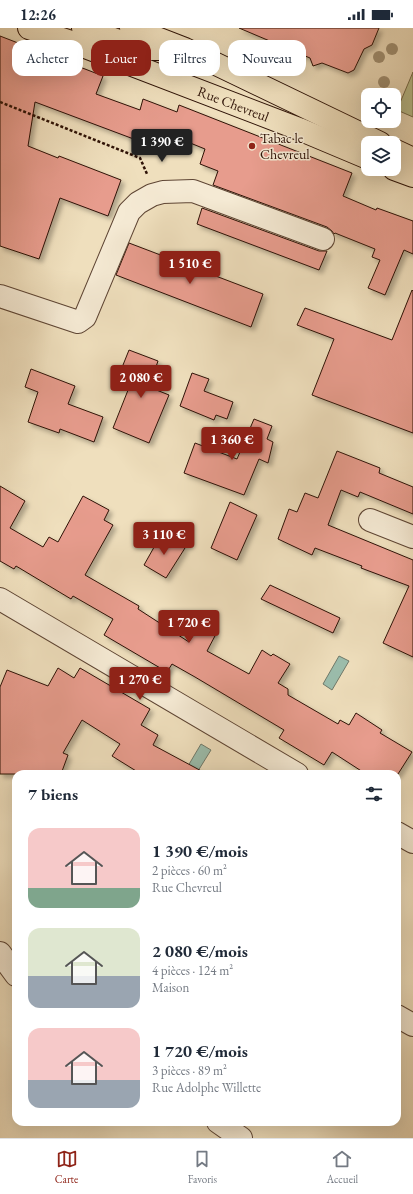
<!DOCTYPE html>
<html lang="fr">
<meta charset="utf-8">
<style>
body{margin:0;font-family:"EB Garamond",serif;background:#f2f2f3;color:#1f2937;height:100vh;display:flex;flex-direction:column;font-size:15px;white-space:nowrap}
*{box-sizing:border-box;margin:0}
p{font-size:13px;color:#747a83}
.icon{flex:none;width:22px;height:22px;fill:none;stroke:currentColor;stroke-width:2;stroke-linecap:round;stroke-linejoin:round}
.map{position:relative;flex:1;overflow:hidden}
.side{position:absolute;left:12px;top:742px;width:389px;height:356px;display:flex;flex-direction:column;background:#fff;border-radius:12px;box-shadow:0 4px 16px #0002}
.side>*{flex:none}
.guide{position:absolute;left:12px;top:12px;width:389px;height:36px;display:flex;gap:8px}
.buttons{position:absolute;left:361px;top:60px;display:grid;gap:8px}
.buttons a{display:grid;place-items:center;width:40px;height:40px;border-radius:8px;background:#fff;box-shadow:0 4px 16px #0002;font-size:20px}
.price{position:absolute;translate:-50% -34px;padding:0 9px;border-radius:4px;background:#8f2418;color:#fff;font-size:13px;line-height:26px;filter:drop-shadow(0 1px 2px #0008)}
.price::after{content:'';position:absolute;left:50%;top:24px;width:12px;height:9px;margin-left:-6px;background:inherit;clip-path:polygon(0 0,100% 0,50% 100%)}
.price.active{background:#222;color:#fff}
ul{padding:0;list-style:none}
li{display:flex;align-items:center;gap:12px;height:100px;padding:0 16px}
li span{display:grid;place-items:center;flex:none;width:112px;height:80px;border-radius:12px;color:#555}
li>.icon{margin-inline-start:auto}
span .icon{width:48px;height:48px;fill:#fffc;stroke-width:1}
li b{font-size:17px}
h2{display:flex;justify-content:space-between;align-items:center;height:48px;padding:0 16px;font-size:17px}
.pill{padding:0 14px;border-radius:12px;background:#fff;box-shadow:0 4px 16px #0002;font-size:14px;line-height:36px}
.pill.active{background:#8f2418;color:#fff}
.status{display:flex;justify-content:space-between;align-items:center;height:28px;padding:0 20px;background:#fff;direction:ltr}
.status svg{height:11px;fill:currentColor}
.tabs{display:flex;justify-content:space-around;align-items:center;height:56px;border-top:1px solid #e0e1e3;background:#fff;font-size:11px;color:#747a83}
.tabs a{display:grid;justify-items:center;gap:2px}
.tabs .active{color:#8f2418}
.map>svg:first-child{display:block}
</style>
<div class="status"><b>12:26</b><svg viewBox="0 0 49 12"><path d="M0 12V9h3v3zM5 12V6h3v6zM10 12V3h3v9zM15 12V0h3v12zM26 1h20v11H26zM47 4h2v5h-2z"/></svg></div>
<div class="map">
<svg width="413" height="1110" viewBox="0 0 413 1110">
<defs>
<filter id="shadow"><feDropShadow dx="3.5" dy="3.5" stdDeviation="2" flood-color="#0004"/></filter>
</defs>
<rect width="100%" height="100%" fill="#efdfbd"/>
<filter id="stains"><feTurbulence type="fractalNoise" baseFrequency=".005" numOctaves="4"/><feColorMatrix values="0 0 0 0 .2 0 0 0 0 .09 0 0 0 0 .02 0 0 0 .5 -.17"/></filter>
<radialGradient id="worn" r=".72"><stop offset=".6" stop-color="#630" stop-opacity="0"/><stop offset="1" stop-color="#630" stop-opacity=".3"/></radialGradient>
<polygon fill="#bcc18f" stroke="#756a4a" points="413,44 413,89 397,82"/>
<g fill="#9bbdac" stroke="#6f796a">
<polygon points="339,628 349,633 332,662 323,656"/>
<polygon points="201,716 211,722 198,743 188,738"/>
</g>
<g fill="#e79c8d" stroke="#2e1206" filter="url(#shadow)">
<polygon points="239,0 379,0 372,17 364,21 354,42 348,45 322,35 313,38 310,30"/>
<polygon points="0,8 103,48 96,66 140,82 143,71 177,84 179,77 352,145 343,168 376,182 377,180 413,193 413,226 404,222 385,267 368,260 380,232 372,229 375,221 335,205 334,206 332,203 327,199 213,157 218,143 200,136 205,121 173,108 171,112 167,111 163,122 35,74 28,118 58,130 59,128 121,152 108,188 60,170 39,231 0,218"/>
<polygon points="202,180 319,223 327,223 319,242 197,196"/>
<polygon points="129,215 263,266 251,299 116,247"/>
<polygon points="412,262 413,263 413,405 312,367 334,311 297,297 305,280 392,312"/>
<polygon points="129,322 158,333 149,359 169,367 149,415 113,400 134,347 121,342"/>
<polygon points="31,341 75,358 68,376 103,389 94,414 60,401 59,405 28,394 38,364 25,359"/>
<polygon points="192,345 209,351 204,363 233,374 227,391 216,387 214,392 180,378"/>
<polygon points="254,391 272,398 267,411 273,414 268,435 259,431 244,467 184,445 195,415 237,431"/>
<polygon points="337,423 380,440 379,445 413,459 413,486 360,464 358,469 341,462 328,497 413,532 413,629 383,615 409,558 361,540 362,538 315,520 312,527 278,511 289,481 297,484 305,465 318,470"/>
<polygon points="0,458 25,473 10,500 43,519 49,509 58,514 83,468 109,482 104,492 113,497 85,547 139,578 138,581 189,614 200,596 216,606 207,623 249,646 262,622 271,628 273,626 290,636 278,655 288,661 288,667 338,696 340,692 349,697 356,685 382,702 380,705 412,724 398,746 366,746 332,724 324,737 279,710 284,702 195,649 172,636 167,644 104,607 113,591 73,568 71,571 16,538 14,541 0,533"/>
<polygon points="230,474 257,487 237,532 211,520"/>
<polygon points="162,505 185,520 166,550 144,537"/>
<polygon points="270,557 340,590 333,605 261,571"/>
<polygon points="58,640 74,650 80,640 150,681 141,697 158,707 153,717 207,746 141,746 112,728 120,716 82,692 63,725 68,727 61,746 0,746 0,659 7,642 48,658"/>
</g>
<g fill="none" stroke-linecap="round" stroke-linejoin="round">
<defs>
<g id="minor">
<polyline points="0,268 78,294 85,289 129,184 138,175 152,167 163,164 193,163 323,211"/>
<polyline points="370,492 413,509"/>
<polyline points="0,571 297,746"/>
<polyline points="397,805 413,814"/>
<polyline points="0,925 16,947"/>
<polyline points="397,988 413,997"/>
<polyline points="218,1094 241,1110"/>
</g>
<g id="major">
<path id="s1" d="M29 0 80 17 299 101 368 130"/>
<polyline points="83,0 141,21 173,21"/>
<polyline points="131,0 185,21 380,115"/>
<polyline points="394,122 413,131"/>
<polyline points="394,141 413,148"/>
</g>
</defs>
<use href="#minor" stroke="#5e4534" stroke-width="24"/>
<use href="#major" stroke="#2e1206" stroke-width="24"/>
<polyline stroke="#2e1206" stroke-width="2.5" stroke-dasharray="3 2" stroke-linecap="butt" points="0,74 140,130 147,146"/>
<use href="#minor" stroke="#f5ead4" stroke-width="22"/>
<use href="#major" stroke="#efdfbd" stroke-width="22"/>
</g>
<g fill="#a09073">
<circle cx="392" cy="21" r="6"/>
<circle cx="379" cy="29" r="6"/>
<circle cx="384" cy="54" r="6"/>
</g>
<circle fill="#8f2418" stroke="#f5ead4" stroke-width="1.5" cx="252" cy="118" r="4"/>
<g text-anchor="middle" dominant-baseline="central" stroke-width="3" stroke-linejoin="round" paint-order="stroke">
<g font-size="14" fill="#2e1206" stroke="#f5ead4">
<text stroke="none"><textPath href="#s1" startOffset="218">Rue Chevreul</textPath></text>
</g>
<g font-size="14" fill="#2e1206" stroke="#f5ead4" text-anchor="start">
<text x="260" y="110">Tabac le<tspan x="260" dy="16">Chevreul</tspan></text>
</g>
</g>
<rect width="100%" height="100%" filter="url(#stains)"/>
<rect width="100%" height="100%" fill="url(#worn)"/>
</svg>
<div class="buttons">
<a><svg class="icon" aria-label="locate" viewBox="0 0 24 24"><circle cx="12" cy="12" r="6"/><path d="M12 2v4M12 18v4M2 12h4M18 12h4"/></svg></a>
<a><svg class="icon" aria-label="layers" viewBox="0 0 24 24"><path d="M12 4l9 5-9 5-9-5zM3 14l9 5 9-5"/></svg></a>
</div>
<b class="price active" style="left:162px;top:135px">1 390 €</b>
<b class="price" style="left:190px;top:257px">1 510 €</b>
<b class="price" style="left:141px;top:371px">2 080 €</b>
<b class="price" style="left:232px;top:433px">1 360 €</b>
<b class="price" style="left:164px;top:528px">3 110 €</b>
<b class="price" style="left:189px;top:616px">1 720 €</b>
<b class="price" style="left:140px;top:673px">1 270 €</b>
<div class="guide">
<a class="pill">Acheter</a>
<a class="pill active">Louer</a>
<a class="pill">Filtres</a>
<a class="pill">Nouveau</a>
</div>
<section class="side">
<h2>7 biens<svg class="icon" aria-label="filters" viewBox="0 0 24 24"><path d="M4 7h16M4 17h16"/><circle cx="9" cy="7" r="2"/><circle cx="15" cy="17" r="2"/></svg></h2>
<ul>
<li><span style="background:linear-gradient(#f6c9c9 75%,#7fa58c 0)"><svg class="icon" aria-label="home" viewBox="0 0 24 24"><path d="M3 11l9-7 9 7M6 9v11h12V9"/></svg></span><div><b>1 390 €/mois</b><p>2 pièces · 60 m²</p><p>Rue Chevreul</p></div></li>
<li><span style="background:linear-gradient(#dfe7d0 60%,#9aa5b1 0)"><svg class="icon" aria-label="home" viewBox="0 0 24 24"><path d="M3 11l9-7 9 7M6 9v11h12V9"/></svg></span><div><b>2 080 €/mois</b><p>4 pièces · 124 m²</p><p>Maison</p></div></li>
<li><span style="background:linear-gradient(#f6c9c9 65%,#9aa5b1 0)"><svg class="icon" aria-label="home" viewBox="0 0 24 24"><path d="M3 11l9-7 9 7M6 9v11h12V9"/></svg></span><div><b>1 720 €/mois</b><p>3 pièces · 89 m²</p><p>Rue Adolphe Willette</p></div></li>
</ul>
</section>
</div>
<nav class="tabs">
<a class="active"><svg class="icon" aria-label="map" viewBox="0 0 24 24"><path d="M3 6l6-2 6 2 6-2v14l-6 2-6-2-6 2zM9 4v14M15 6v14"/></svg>Carte</a>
<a><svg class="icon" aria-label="saved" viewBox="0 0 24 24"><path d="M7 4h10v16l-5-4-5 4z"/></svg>Favoris</a>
<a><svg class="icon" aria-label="home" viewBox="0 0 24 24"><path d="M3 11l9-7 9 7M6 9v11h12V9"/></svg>Accueil</a>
</nav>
